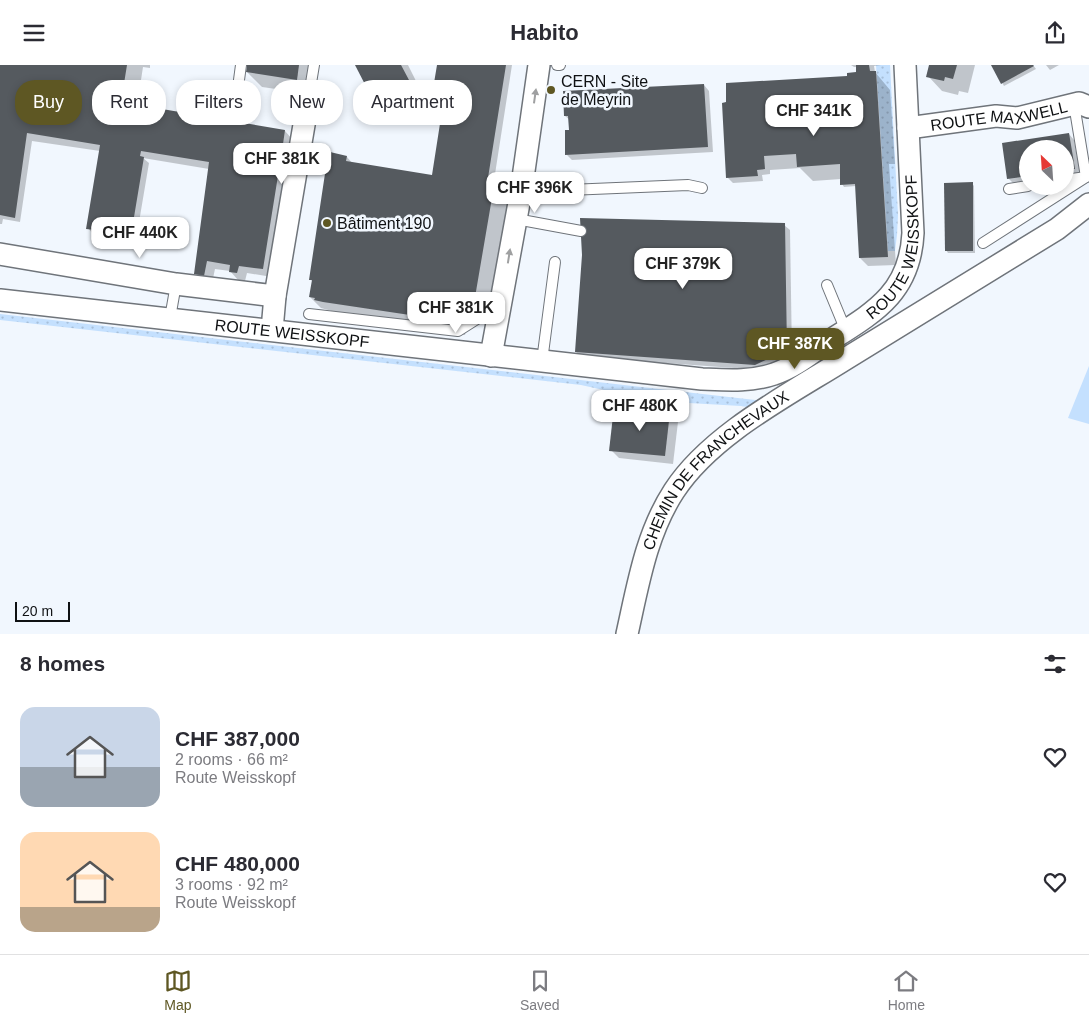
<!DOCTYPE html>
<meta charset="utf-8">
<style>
body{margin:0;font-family:Helvetica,sans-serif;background:#f2f2f3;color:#2b2b33;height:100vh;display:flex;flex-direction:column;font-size:19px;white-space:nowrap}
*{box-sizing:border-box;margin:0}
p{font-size:16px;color:#7c7c81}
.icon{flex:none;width:28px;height:28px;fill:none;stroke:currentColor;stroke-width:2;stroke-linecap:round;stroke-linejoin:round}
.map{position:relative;height:569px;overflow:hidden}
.sheet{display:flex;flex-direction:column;background:#fff;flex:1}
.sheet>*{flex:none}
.banner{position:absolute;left:15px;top:15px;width:500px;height:45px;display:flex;gap:10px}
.needle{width:32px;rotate:335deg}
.controls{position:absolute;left:1019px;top:75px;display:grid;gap:10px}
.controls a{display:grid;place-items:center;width:55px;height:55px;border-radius:50%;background:#fff;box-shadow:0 2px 8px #0003;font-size:25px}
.scale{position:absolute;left:15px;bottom:12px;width:55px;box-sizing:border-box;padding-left:5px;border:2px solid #0f1113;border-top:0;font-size:14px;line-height:18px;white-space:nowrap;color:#0f1113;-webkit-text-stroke:4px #f1f7fe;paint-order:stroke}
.price{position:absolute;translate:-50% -42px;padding:0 11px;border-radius:10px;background:#fff;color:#222;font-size:16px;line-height:32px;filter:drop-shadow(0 1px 2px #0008)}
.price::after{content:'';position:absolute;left:50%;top:30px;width:15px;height:11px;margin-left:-8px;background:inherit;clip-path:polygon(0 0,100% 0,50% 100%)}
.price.current{background:#5e5723;color:#fff}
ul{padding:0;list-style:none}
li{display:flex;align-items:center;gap:15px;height:125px;padding:0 20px}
li span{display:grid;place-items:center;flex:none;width:140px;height:100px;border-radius:15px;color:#555}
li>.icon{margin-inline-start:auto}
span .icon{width:60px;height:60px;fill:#fffc;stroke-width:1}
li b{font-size:21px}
h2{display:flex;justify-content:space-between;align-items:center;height:60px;padding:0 20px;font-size:21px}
.tag{padding:0 18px;border-radius:20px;background:#fff;box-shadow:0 2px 8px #0003;font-size:18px;line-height:45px}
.tag.current{background:#5e5723;color:#fff}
header{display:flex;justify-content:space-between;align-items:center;height:65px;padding:0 20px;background:#fff;font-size:22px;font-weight:700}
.dock{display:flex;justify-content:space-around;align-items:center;height:70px;border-top:1px solid #e1e1e2;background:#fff;font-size:14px;color:#7c7c81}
.dock a{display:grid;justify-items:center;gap:2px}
.dock .current{color:#5e5723}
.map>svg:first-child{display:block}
</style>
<header><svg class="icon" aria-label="menu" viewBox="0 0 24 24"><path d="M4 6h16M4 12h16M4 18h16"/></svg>Habito<svg class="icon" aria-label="share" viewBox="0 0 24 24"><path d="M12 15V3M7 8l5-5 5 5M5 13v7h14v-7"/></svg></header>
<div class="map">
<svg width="1089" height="569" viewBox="0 0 1089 569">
<defs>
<pattern id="grass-dots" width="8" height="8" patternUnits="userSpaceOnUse" patternTransform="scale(1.25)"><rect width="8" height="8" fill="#c4e0fe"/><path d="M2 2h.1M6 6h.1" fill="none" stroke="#a7bfd9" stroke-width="1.8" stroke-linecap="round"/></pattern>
</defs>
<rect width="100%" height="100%" fill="#f1f7fe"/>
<g fill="url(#grass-dots)">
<polygon points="876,0 890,0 898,150 897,170 895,186 888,186"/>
<polygon points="0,249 764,336 753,343 741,341 671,337 670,347 614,342 613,327 581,320 0,255"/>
</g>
<polygon fill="#c4e0fe" points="1089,301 1089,359 1068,353"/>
<g fill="#0003">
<polygon points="0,0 150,0 150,3 143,2 137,41 285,66 293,75 291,89 328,99 347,92 353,99 433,111 447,22 438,20 435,18 438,0 512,0 493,122 508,136 488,258 468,256 465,270 339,251 335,247 321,243 310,232 313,217 310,214 327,103 290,95 272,212 247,208 245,216 238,215 230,206 215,204 212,218 203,217 195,208 209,104 143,93 149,98 136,175 122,173 122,178 112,177 106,171 93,169 88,163 100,86 32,76 20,157 3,154 2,159 0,159"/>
<polygon points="241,0 315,0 311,29 262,22 247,7 248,1"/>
<polygon points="356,0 408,0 423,30 387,47 373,33"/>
<polygon points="851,0 881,0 874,1 875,7 890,25 895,99 889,99 896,200 868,201 860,193 856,121 844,122 842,119 841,114 813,116 800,103 770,105 770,109 762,110 763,116 733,118 727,112 849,12 858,8 857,2 854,2"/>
<polygon points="931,0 975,0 968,28 959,26 958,30 942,26 928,11"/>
<polygon points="992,0 1033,0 1036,4 1004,21"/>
<polygon points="1046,0 1059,0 1050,5"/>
<polygon points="704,20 709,26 713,87 572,95 567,90 570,66 570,55 565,51"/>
<polygon points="1069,69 1074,75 1080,109 1065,111 1065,84 1028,84 1028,117 1014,119 1008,113 1003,79"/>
<polygon points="972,118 974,121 975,188 948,188 946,185"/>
<polygon points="784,160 790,165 792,290 762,305 582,292 576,287"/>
<polygon points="669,348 678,357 673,399 619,393 611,385"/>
</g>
<g fill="#555a5f">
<polygon points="0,0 127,0 121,37 285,65 282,86 329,96 330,87 347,91 346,96 432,110 446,20 434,18 437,0 506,0 487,119 494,121 473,244 453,242 450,256 323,237 314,235 315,233 309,232 312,215 309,215 326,102 281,92 263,204 239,201 237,208 229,207 230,200 207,196 204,211 194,209 209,97 141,86 140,91 144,92 131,170 117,168 116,173 105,172 106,166 86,164 100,80 27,68 15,153 0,150"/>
<polygon points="247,0 299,0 297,15 246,7"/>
<polygon points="355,0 401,0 409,15 372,33"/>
<polygon points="856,0 869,0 870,6 876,6 888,192 859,193 855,119 840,120 840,99 797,102 796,89 764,91 765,104 757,105 758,111 726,113 722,38 726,37 726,18 847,11 847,8 856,7"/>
<polygon points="929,0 957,0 953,14 945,12 944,16 926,12"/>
<polygon points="991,0 1033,0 1034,1 1001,19"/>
<polygon points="704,19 708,82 565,90 565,65 569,65 568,51 564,51 563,26"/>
<polygon points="1069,68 1075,104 1065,105 1065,84 1028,84 1028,111 1007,114 1002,78"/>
<polygon points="973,117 973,186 945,186 944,118"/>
<polygon points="580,153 785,158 787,285 755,300 575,287 582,190"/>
<polygon points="614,342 670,347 665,391 609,386"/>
</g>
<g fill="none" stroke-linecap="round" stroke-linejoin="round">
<defs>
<g id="lane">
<polyline points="557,0 560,0"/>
<polyline points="239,15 241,0"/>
<polyline points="305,54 314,0"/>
<polyline points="1065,115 1086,112 1074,39"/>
<polyline points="1009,124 1028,121"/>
<polyline points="521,127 688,120 702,123"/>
<polyline points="516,154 581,166"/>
<polyline points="983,178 1086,112"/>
<polyline points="827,220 846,266"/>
<polyline points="309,249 458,266 499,240"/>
<polyline points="170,253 176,219"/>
<polyline points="542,296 555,197"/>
</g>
<g id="street">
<path id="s1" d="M908 63 996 51 1017 53 1079 38 1089 42"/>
<polyline points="0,189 176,219 275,231"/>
<path id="s2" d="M0 235 702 314C726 315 751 317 774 309 793 303 810 289 826 278 873 248 910 229 913 168L905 0"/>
<polyline points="272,265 275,231 305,54"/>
<polyline points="491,291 521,127 539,0"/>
<path id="s3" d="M627 569C638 520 646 469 674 426 711 369 790 329 847 293 917 250 987 207 1057 164L1089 139"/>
</g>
</defs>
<use href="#lane" stroke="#6f747a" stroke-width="12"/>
<use href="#street" stroke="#6f747a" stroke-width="24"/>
<use href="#lane" stroke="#fff" stroke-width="10"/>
<use href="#street" stroke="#fff" stroke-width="21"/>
</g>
<defs><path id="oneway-solid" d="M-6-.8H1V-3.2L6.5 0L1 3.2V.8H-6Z" transform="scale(1.25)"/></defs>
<g fill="#9fa0a1">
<use href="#oneway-solid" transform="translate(535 31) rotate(-82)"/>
<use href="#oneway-solid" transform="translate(509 191) rotate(-81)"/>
</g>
<g fill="#5e5723" stroke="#f1f7fe" stroke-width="2">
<circle cx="551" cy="25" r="5"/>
<circle cx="327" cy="158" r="5"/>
</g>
<g text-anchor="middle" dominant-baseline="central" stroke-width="5" stroke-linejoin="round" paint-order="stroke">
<g font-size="16" fill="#0f1113" stroke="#f1f7fe" text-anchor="start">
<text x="561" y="16">CERN - Site<tspan x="561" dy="18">de Meyrin</tspan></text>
<text x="337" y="158">Bâtiment 190</text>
</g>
<g font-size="16" fill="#0f1113" stroke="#f1f7fe">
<text stroke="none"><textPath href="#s1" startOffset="92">ROUTE MAXWELL</textPath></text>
<text stroke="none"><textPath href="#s2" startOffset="968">ROUTE WEISSKOPF</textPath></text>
<text stroke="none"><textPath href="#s2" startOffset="294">ROUTE WEISSKOPF</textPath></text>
<text stroke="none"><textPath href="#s3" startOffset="194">CHEMIN DE FRANCHEVAUX</textPath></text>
</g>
</g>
</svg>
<div class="controls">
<a><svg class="needle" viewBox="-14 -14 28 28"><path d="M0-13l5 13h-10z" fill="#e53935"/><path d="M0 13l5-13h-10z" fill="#7c7c81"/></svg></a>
</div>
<div class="scale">20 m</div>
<b class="price" style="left:814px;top:72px">CHF 341K</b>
<b class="price" style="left:282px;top:120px">CHF 381K</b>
<b class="price" style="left:535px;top:149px">CHF 396K</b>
<b class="price" style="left:140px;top:194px">CHF 440K</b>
<b class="price" style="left:683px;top:225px">CHF 379K</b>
<b class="price" style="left:456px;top:269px">CHF 381K</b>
<b class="price current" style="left:795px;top:305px">CHF 387K</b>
<b class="price" style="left:640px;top:367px">CHF 480K</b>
<div class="banner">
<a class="tag current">Buy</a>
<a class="tag">Rent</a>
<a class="tag">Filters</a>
<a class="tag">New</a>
<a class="tag">Apartment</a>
</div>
</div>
<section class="sheet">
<h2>8 homes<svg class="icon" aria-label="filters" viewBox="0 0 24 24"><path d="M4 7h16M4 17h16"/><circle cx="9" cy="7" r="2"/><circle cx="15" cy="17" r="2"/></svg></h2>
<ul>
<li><span style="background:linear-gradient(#c9d6e8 60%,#9aa5b1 0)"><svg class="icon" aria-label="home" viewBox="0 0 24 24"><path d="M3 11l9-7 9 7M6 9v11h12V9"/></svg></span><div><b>CHF 387,000</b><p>2 rooms · 66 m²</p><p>Route Weisskopf</p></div><svg class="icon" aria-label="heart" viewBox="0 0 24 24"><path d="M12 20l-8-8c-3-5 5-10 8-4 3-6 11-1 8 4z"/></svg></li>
<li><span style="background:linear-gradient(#ffd9b3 75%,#b9a48a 0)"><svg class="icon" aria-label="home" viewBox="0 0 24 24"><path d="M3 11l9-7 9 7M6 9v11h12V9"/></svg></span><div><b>CHF 480,000</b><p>3 rooms · 92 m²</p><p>Route Weisskopf</p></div><svg class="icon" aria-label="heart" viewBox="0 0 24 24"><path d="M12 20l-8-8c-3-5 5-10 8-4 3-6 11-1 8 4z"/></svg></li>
</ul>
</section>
<nav class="dock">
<a class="current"><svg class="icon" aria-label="map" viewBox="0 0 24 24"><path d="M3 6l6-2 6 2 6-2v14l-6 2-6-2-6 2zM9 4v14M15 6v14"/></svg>Map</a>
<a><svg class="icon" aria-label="saved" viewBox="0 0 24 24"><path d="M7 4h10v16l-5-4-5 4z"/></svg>Saved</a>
<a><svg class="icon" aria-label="home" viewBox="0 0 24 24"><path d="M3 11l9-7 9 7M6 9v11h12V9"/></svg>Home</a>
</nav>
